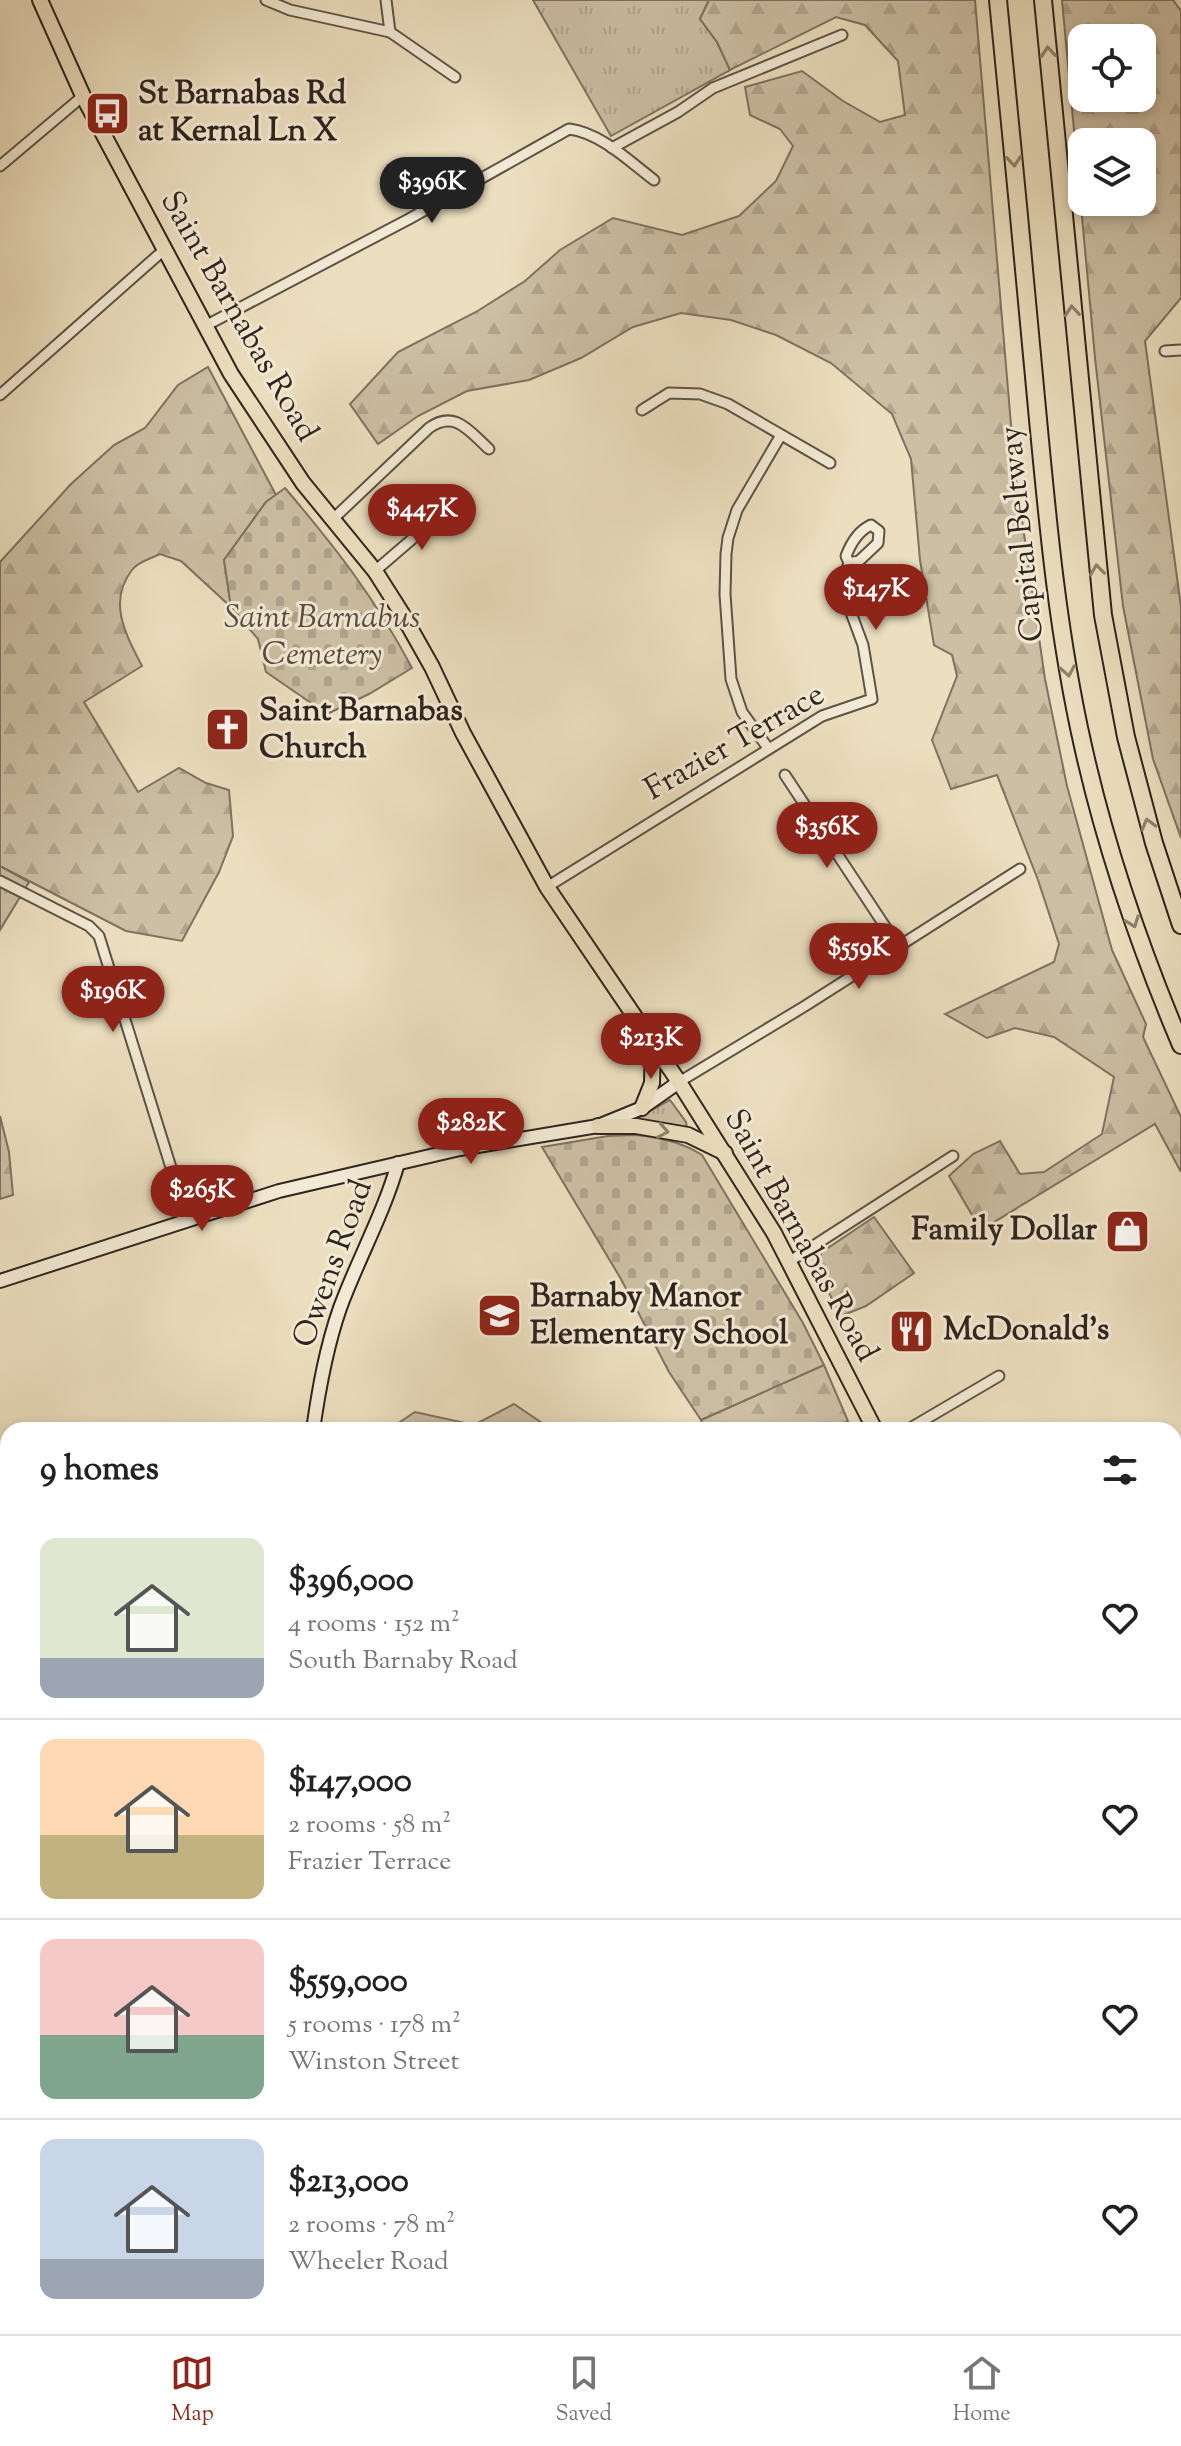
<!DOCTYPE html>
<meta charset="utf-8">
<style>
body{margin:0;font-family:"Sorts Mill Goudy",serif;background:#f2f2f2;color:#222;height:100vh;display:flex;flex-direction:column;font-size:30px;white-space:nowrap}
*{box-sizing:border-box;margin:0}
p{font-size:26px;color:#767676}
.icon{flex:none;width:44px;height:44px;fill:none;stroke:currentColor;stroke-width:2;stroke-linecap:round;stroke-linejoin:round}
.map{position:relative;flex:1;overflow:hidden}
.details{position:absolute;left:0px;top:1422px;width:1182px;height:912px;display:flex;flex-direction:column;background:#fff;border-radius:24px 24px 0 0;box-shadow:0 4px 12px #0003}
.details>*{flex:none}
.controls{position:absolute;left:1068px;top:24px;display:grid;gap:16px}
.controls a{display:grid;place-items:center;width:88px;height:88px;border-radius:16px;background:#fff;box-shadow:0 4px 12px #0003;font-size:40px}
.price{position:absolute;translate:-50% -68px;padding:0 18px;border-radius:28px;background:#8f2418;color:#fff;font-size:26px;line-height:52px;filter:drop-shadow(0 2px 4px #0008)}
.price::after{content:'';position:absolute;left:50%;top:48px;width:24px;height:18px;margin-left:-12px;background:inherit;clip-path:polygon(0 0,100% 0,50% 100%)}
.price.current{background:#222;color:#fff}
ul{padding:0;list-style:none}
li{display:flex;align-items:center;gap:24px;height:200px;padding:0 40px}
li+li{border-top:2px solid #e0e0e0}
li span{display:grid;place-items:center;flex:none;width:224px;height:160px;border-radius:16px;color:#555}
li>.icon{margin-inline-start:auto}
span .icon{width:96px;height:96px;fill:#fffc;stroke-width:1}
li b{font-size:34px}
h2{display:flex;justify-content:space-between;align-items:center;height:96px;padding:0 40px;font-size:34px}
.tab-bar{display:flex;justify-content:space-around;align-items:center;height:112px;border-top:2px solid #e0e0e0;background:#fff;font-size:22px;color:#767676}
.tab-bar a{display:grid;justify-items:center;gap:4px}
.tab-bar .current{color:#8f2418}
.map>svg:first-child{display:block}
</style>
<div class="map">
<svg width="1181" height="2334" viewBox="0 0 1181 2334">
<defs>
<pattern id="grass-tufts" width="24" height="20" patternUnits="userSpaceOnUse" patternTransform="scale(2)"><rect width="24" height="20" fill="#ccbfa4"/><path d="M3 7l-1-3M5 7V3M7 7l1-3M15 17l-1-3M17 17v-4M19 17l1-3" fill="none" stroke="#b0a48d"/></pattern>
<pattern id="forest-firs" width="22" height="20" patternUnits="userSpaceOnUse" patternTransform="scale(2)"><rect width="22" height="20" fill="#ccbfa4"/><path d="M5 1l3.5 6h-7zM16 11l3.5 6h-7z" fill="#b0a48d"/></pattern>
<pattern id="cemetery-stones" width="16" height="16" patternUnits="userSpaceOnUse" patternTransform="scale(2)"><rect width="16" height="16" fill="#ccbfa4"/><path d="M2 7V4a2 2 0 0 1 4 0v3zM10 15v-3a2 2 0 0 1 4 0v3z" fill="#b0a48d"/></pattern>
</defs>
<rect width="100%" height="100%" fill="#ecdfbf"/>
<filter id="stains"><feTurbulence type="fractalNoise" baseFrequency=".0025" numOctaves="4"/><feColorMatrix values="0 0 0 0 .2 0 0 0 0 .09 0 0 0 0 .02 0 0 0 .5 -.17"/></filter>
<radialGradient id="worn" r=".72"><stop offset=".6" stop-color="#630" stop-opacity="0"/><stop offset="1" stop-color="#630" stop-opacity=".3"/></radialGradient>
<g fill="url(#grass-tufts)" stroke="#7e7261" stroke-width="2">
<polygon points="533,0 709,0 700,19 717,42 730,70 611,136"/>
<polygon points="0,866 29,882 0,930"/>
<polygon points="670,1100 686,1122 687,1129 634,1120"/>
<polygon points="0,2011 8,2017 8,2177 0,2207"/>
</g>
<g fill="url(#forest-firs)" stroke="#7e7261" stroke-width="2" fill-rule="evenodd">
<polygon points="709,0 975,0 1015,472 1045,679 1067,786 1112,950 1146,1024 1143,1037 1181,1117 1181,1172 1155,1124 981,1230 949,1176 973,1154 1000,1141 1020,1174 1044,1172 1102,1134 1114,1077 1054,1037 1015,1028 987,1038 945,1014 1054,962 1059,944 1038,880 997,775 951,789 932,740 957,676 952,655 934,645 920,560 911,459 892,414 831,363 776,335 731,320 681,313 633,327 581,358 529,380 467,391 418,416 378,444 350,404 398,352 476,312 525,281 560,250 613,218 682,235 739,216 776,181 793,146 780,129 750,115 745,87 802,71 843,101 880,122 905,115 898,61 865,25 836,17 730,70 717,42 700,19"/>
<path d="M1062 0H1173L1181 11V298L1145 341 1181 607V838L1153 759 1123 606 1095 358ZM1082 38H1142V98H1082ZM1082 142H1142V202H1082Z"/>
<path d="M208 367 276 495 266 502 224 560 231 607 181 561 160 554C152 558 137 562 132 570 107 602 126 635 142 666L84 702 138 792 179 768 206 783 229 790 233 836 219 872 182 941 126 931 0 866V562L71 484 114 445 145 428 178 385Z"/>
<polygon points="0,1116 9,1152 13,1195 0,1199"/>
<polygon points="874,1217 914,1273 866,1306 841,1316 815,1266 822,1252"/>
<polygon points="824,1365 848,1421 829,1430 705,1430 701,1420"/>
<polygon points="514,1404 551,1429 388,1430 415,1412 474,1425"/>
<polygon points="454,2326 587,2326 586,2334 451,2334"/>
</g>
<g fill="url(#cemetery-stones)" stroke="#7e7261" stroke-width="2">
<path d="M285 488C336 548 375 598 412 668L369 694 327 714 266 672 258 639 231 607 224 560 266 502Z"/>
<path d="M635 1135C658 1137 682 1142 702 1155L803 1323 824 1365 701 1420 669 1372 621 1279 542 1147 608 1136Z"/>
</g>
<g fill="none" stroke-linecap="round" stroke-linejoin="round">
<polyline stroke="#7a6e5e" stroke-width="3" points="524,2326 524,2334"/>
<defs>
<g id="street">
<polyline points="266,0 290,10 390,32 455,77"/>
<polyline points="386,0 390,32"/>
<polyline points="612,148 678,112 713,88 842,35"/>
<polyline points="0,166 83,96"/>
<path d="M207 325 409 219 569 129C601 133 629 161 654 180"/>
<polyline points="1165,351 1181,350"/>
<polyline points="0,395 165,249"/>
<polyline points="642,410 669,393 700,394 728,404 830,463"/>
<path d="M332 520 429 428C455 409 470 432 489 449"/>
<path d="M871 525 879 531 878 543 859 561 849 563 846 556C851 543 858 531 871 525Z"/>
<polyline points="375,571 447,509"/>
<polyline points="768,748 742,712 731,679 725,594 726,554 728,538 737,510 781,435"/>
<polyline points="785,775 898,946"/>
<polyline points="0,881 89,926 99,936 187,1219"/>
<polyline points="547,887 822,716 872,699 863,645 843,591 842,583 849,563"/>
<polyline points="679,1082 805,1006 1020,869"/>
<polyline points="790,1261 953,1156"/>
<polyline points="907,1430 999,1376"/>
<polyline points="1174,1451 1181,1446"/>
<polyline points="0,1595 8,1592"/>
<polyline points="0,1794 8,1784"/>
<polyline points="1174,1994 1181,1994"/>
<polyline points="182,2326 186,2334"/>
<polyline points="384,2334 387,2326"/>
<polyline points="1073,2334 1074,2326"/>
</g>
<g id="secondary">
<polyline points="0,1281 279,1191 460,1149 598,1126 642,1108 679,1082"/>
<path d="M313 1430C319 1388 326 1348 340 1308 358 1259 384 1213 398 1163"/>
<polyline points="21,2326 22,2334"/>
</g>
<g id="primary">
<polyline points="40,0 83,96 231,374 303,483 375,571 401,612 432,667 463,733 547,887 679,1082 774,1233 875,1430"/>
<polyline points="642,1108 652,1083 653,1044"/>
<polyline points="598,1126 636,1126 688,1135 725,1153"/>
<polyline points="1174,1893 1181,1902"/>
</g>
<g id="highway">
<path d="M998 0C1011 133 1024 265 1036 398 1047 515 1057 631 1083 746 1106 849 1140 948 1181 1045"/>
<polyline points="1043,0 1103,615 1126,737 1154,843 1181,925"/>
<polyline points="1174,1861 1181,1864"/>
</g>
</defs>
<use href="#street" stroke="#5e5346" stroke-width="13"/>
<use href="#secondary" stroke="#2f241e" stroke-width="16"/>
<use href="#primary" stroke="#2f241e" stroke-width="18"/>
<use href="#highway" stroke="#2f241e" stroke-width="20"/>
<use href="#street" stroke="#f3ead5" stroke-width="9"/>
<use href="#secondary" stroke="#f3ead5" stroke-width="12"/>
<use href="#primary" stroke="#ecdfbf" stroke-width="14"/>
<use href="#highway" stroke="#ecdfbf" stroke-width="16"/>
</g>
<defs><path id="oneway-chevron" d="M-2-3.5L2.5 0L-2 3.5" fill="none" stroke-width="1.6" stroke-linecap="round" stroke-linejoin="round" transform="scale(2)"/></defs>
<g stroke="#8e826e">
<use href="#oneway-chevron" transform="translate(1048 52) rotate(-95)"/>
<use href="#oneway-chevron" transform="translate(1014 161) rotate(85)"/>
<use href="#oneway-chevron" transform="translate(1072 311) rotate(-95)"/>
<use href="#oneway-chevron" transform="translate(1097 570) rotate(-97)"/>
<use href="#oneway-chevron" transform="translate(1068 671) rotate(80)"/>
<use href="#oneway-chevron" transform="translate(1148 824) rotate(-105)"/>
<use href="#oneway-chevron" transform="translate(1133 922) rotate(70)"/>
<use href="#oneway-chevron" transform="translate(663 1131) rotate(10)"/>
</g>
<defs>
<symbol id="bus-square" viewBox="-11 -11 22 22"><rect x="-9" y="-9" width="18" height="18" rx="4" fill="#8f2418" stroke="#f3ead5"/><path d="M-5-6H5V4H4V6H2V4H-2V6H-4V4H-5ZM-3.5-4V0h7V-4ZM-3.5 1.2v1.5H-2V1.2ZM2 1.2v1.5H3.5V1.2Z" fill="#fff"/></symbol>
<symbol id="church-square" viewBox="-11 -11 22 22"><rect x="-9" y="-9" width="18" height="18" rx="4" fill="#8f2418" stroke="#f3ead5"/><path d="M-1.2-6h2.4v3.5h3.3v2.4h-3.3V6h-2.4V-.1h-3.3v-2.4h3.3Z" fill="#fff"/></symbol>
<symbol id="shop-square" viewBox="-11 -11 22 22"><rect x="-9" y="-9" width="18" height="18" rx="4" fill="#8f2418" stroke="#f3ead5"/><path d="M-5-2.5h2.3a2.7 3.5 0 0 1 5.4 0H5L5.5 6h-11ZM-1.5-2.5h3a1.5 2.3 0 0 0-3 0Z" fill="#fff"/></symbol>
<symbol id="school-square" viewBox="-11 -11 22 22"><rect x="-9" y="-9" width="18" height="18" rx="4" fill="#8f2418" stroke="#f3ead5"/><path d="M0-5L7-2L0 1L-7-2ZM-4 1L0 2.5L4 1V4Q0 6-4 4Z" fill="#fff"/></symbol>
<symbol id="restaurant-square" viewBox="-11 -11 22 22"><rect x="-9" y="-9" width="18" height="18" rx="4" fill="#8f2418" stroke="#f3ead5"/><path d="M-5-6h1v4h1v-4h1v4h1v-4h1v5L-1.5 .5V6h-2V.5L-5-1ZM5-6V6H3V1.5H1.5Q1.5-4 5-6Z" fill="#fff"/></symbol>
</defs>
<g fill-rule="evenodd">
<use href="#bus-square" x="82" y="88" width="51" height="51"/>
<use href="#church-square" x="202" y="704" width="51" height="51"/>
<use href="#shop-square" x="1102" y="1206" width="51" height="51"/>
<use href="#school-square" x="474" y="1290" width="51" height="51"/>
<use href="#restaurant-square" x="886" y="1306" width="51" height="51"/>
</g>
<g text-anchor="middle" dominant-baseline="central" stroke-width="6" stroke-linejoin="round" paint-order="stroke">
<g font-size="32" font-weight="bold" fill="#2f241e" stroke="#f3ead5" text-anchor="start">
<text x="138" y="95">St Barnabas Rd<tspan x="138" dy="37">at Kernal Ln X</tspan></text>
<text x="259" y="712">Saint Barnabas<tspan x="259" dy="37">Church</tspan></text>
<text x="1097" y="1231" text-anchor="end">Family Dollar</text>
<text x="530" y="1298">Barnaby Manor<tspan x="530" dy="37">Elementary School</tspan></text>
<text x="943" y="1331">McDonald's</text>
</g>
<g font-size="32" fill="#2f241e" stroke="#f3ead5">
<text transform="translate(238 317) rotate(60)">Saint Barnabas Road</text>
<text transform="translate(1023 534) rotate(-96)">Capital Beltway</text>
<text transform="translate(735 743) rotate(-30)">Frazier Terrace</text>
<text transform="translate(800 1236) rotate(61)">Saint Barnabas Road</text>
<text transform="translate(334 1264) rotate(-70)">Owens Road</text>
</g>
<g font-size="32" font-style="italic" fill="#564b40" stroke="#f3ead5">
<text x="322" y="619">Saint Barnabus<tspan x="322" dy="37">Cemetery</tspan></text>
</g>
</g>
<rect width="100%" height="100%" filter="url(#stains)"/>
<rect width="100%" height="100%" fill="url(#worn)"/>
</svg>
<div class="controls">
<a><svg class="icon" aria-label="locate" viewBox="0 0 24 24"><circle cx="12" cy="12" r="6"/><path d="M12 2v4M12 18v4M2 12h4M18 12h4"/></svg></a>
<a><svg class="icon" aria-label="layers" viewBox="0 0 24 24"><path d="M12 4l9 5-9 5-9-5zM3 14l9 5 9-5"/></svg></a>
</div>
<b class="price current" style="left:432px;top:225px">$396K</b>
<b class="price" style="left:422px;top:552px">$447K</b>
<b class="price" style="left:876px;top:632px">$147K</b>
<b class="price" style="left:827px;top:870px">$356K</b>
<b class="price" style="left:859px;top:991px">$559K</b>
<b class="price" style="left:113px;top:1034px">$196K</b>
<b class="price" style="left:651px;top:1081px">$213K</b>
<b class="price" style="left:471px;top:1166px">$282K</b>
<b class="price" style="left:202px;top:1233px">$265K</b>
<section class="details">
<h2>9 homes<svg class="icon" aria-label="filters" viewBox="0 0 24 24"><path d="M4 7h16M4 17h16"/><circle cx="9" cy="7" r="2"/><circle cx="15" cy="17" r="2"/></svg></h2>
<ul>
<li><span style="background:linear-gradient(#dfe7d0 75%,#9aa5b1 0)"><svg class="icon" aria-label="home" viewBox="0 0 24 24"><path d="M3 11l9-7 9 7M6 9v11h12V9"/></svg></span><div><b>$396,000</b><p>4 rooms · 152 m²</p><p>South Barnaby Road</p></div><svg class="icon" aria-label="heart" viewBox="0 0 24 24"><path d="M12 20l-8-8c-3-5 5-10 8-4 3-6 11-1 8 4z"/></svg></li>
<li><span style="background:linear-gradient(#ffd9b3 60%,#c2b280 0)"><svg class="icon" aria-label="home" viewBox="0 0 24 24"><path d="M3 11l9-7 9 7M6 9v11h12V9"/></svg></span><div><b>$147,000</b><p>2 rooms · 58 m²</p><p>Frazier Terrace</p></div><svg class="icon" aria-label="heart" viewBox="0 0 24 24"><path d="M12 20l-8-8c-3-5 5-10 8-4 3-6 11-1 8 4z"/></svg></li>
<li><span style="background:linear-gradient(#f6c9c9 60%,#7fa58c 0)"><svg class="icon" aria-label="home" viewBox="0 0 24 24"><path d="M3 11l9-7 9 7M6 9v11h12V9"/></svg></span><div><b>$559,000</b><p>5 rooms · 178 m²</p><p>Winston Street</p></div><svg class="icon" aria-label="heart" viewBox="0 0 24 24"><path d="M12 20l-8-8c-3-5 5-10 8-4 3-6 11-1 8 4z"/></svg></li>
<li><span style="background:linear-gradient(#c9d6e8 75%,#9aa5b1 0)"><svg class="icon" aria-label="home" viewBox="0 0 24 24"><path d="M3 11l9-7 9 7M6 9v11h12V9"/></svg></span><div><b>$213,000</b><p>2 rooms · 78 m²</p><p>Wheeler Road</p></div><svg class="icon" aria-label="heart" viewBox="0 0 24 24"><path d="M12 20l-8-8c-3-5 5-10 8-4 3-6 11-1 8 4z"/></svg></li>
</ul>
</section>
</div>
<nav class="tab-bar">
<a class="current"><svg class="icon" aria-label="map" viewBox="0 0 24 24"><path d="M3 6l6-2 6 2 6-2v14l-6 2-6-2-6 2zM9 4v14M15 6v14"/></svg>Map</a>
<a><svg class="icon" aria-label="saved" viewBox="0 0 24 24"><path d="M7 4h10v16l-5-4-5 4z"/></svg>Saved</a>
<a><svg class="icon" aria-label="home" viewBox="0 0 24 24"><path d="M3 11l9-7 9 7M6 9v11h12V9"/></svg>Home</a>
</nav>
